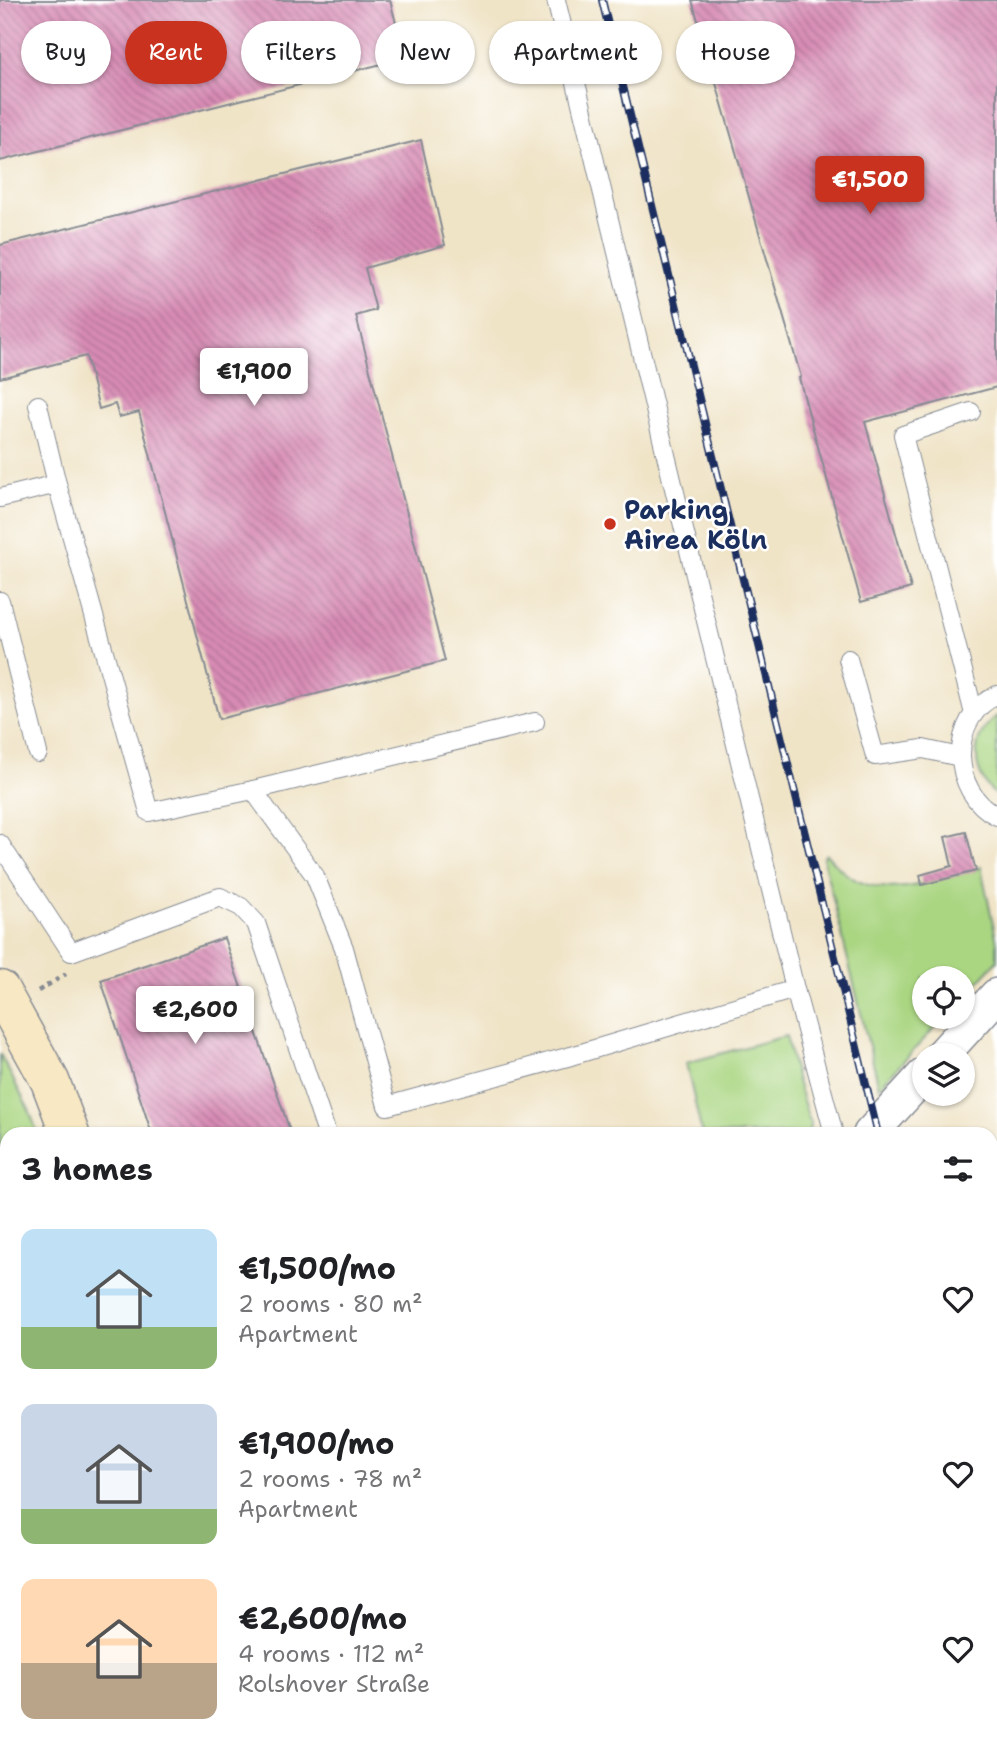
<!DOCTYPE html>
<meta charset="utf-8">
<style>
body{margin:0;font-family:"Shantell Sans",sans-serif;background:#f6f6f6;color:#202124;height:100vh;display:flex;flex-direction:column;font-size:26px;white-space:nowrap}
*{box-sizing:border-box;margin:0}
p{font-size:23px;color:#757577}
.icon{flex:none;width:38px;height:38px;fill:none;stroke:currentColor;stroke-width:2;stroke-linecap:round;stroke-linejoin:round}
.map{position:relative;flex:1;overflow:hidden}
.details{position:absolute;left:0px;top:1127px;width:998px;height:623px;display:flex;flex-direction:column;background:#fff;border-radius:21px 21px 0 0;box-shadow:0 2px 5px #0004}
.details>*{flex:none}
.hud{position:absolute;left:21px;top:21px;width:956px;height:63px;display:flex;gap:14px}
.buttons{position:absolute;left:912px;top:966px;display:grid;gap:14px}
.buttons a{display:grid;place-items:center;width:63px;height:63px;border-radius:50%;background:#fff;box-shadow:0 2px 5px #0004;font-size:35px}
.price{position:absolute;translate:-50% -60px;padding:0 16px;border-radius:7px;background:#fff;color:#222;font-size:23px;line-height:46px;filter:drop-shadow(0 2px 4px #0008)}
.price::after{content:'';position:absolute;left:50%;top:42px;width:21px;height:16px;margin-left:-10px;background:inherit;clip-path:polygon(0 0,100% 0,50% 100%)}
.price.on{background:#c8321e;color:#fff}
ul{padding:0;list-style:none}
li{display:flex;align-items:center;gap:21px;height:175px;padding:0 21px}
li span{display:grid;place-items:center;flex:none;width:196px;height:140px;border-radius:14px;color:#555}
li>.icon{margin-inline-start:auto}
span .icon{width:84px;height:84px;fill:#fffc;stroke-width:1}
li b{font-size:30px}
h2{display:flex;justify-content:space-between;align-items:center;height:84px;padding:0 21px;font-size:30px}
.chip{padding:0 24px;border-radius:32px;background:#fff;box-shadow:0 2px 5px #0004;font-size:24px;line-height:63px}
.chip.on{background:#c8321e;color:#fff}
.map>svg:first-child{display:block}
</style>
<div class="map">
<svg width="997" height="1750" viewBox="0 0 997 1750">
<defs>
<pattern id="park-crowns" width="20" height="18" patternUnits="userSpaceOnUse" patternTransform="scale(1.75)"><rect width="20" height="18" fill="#aad682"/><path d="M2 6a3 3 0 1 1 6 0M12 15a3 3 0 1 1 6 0" fill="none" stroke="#92b873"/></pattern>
<pattern id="building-back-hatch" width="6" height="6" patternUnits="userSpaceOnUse" patternTransform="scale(1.75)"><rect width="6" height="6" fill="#d88bb4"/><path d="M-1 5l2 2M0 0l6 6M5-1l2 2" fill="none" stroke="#ae7296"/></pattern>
</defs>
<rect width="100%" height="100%" fill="#fff"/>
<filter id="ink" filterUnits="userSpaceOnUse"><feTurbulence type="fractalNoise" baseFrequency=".0143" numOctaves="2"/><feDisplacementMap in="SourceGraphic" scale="14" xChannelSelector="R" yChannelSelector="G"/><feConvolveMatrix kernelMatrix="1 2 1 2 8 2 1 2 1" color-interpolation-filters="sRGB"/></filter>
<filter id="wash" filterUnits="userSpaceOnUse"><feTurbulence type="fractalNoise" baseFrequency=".00686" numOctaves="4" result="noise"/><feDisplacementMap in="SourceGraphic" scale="28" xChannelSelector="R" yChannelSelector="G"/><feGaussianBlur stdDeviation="1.57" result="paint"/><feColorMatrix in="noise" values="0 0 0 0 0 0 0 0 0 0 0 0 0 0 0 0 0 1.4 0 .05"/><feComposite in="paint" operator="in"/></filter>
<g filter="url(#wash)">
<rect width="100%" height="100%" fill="#f0e4c7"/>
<g fill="#aad682" stroke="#628270" stroke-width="2">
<path d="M997 716V796C971 774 969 737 997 716Z"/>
<path d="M826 854C833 862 840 870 849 876 887 902 941 879 981 867L997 942V961L963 998 962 978H924V1017H945L879 1087 823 858Z"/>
<polygon points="786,1036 797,1081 810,1123 809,1134 702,1134 686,1063"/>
<polygon points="0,1054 29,1110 38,1134 7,1134 7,1609 0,1613"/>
<polygon points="527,1743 630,1743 624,1750 514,1750"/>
</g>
<polygon fill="url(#park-crowns)" stroke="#628270" stroke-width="2" points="685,1743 773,1743 774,1750 678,1750"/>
<g id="blocks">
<g fill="url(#building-back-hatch)">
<polygon points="0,0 390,0 405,58 0,161"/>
<polygon points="692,0 997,0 997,387 865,422 911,588 861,602 799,378 801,377"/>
<polygon points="421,140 445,245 365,268 376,310 356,316 445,661 219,719 139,412 119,417 115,404 99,409 86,356 0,378 0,245"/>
<polygon points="966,832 976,871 922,885 920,875 952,866 945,837"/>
<polygon points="224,938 291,1134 152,1134 101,980"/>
</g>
</g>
</g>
<g filter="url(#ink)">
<use href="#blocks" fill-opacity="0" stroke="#868a92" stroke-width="2"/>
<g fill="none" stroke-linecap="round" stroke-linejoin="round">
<defs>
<g id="lane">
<polyline points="556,0 795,989 834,1134"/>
<polyline points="971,412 903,435 974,714"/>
<polyline points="57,484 149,812 253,790 315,876 344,948 387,1106 571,1056 795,989"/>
<polyline points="0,498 57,484 38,405"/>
<polyline points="0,601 38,753"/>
<polyline points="848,659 875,756 923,749 960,757"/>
<path d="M997 695C948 717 950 793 997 816"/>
<polyline points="253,790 535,722"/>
<polyline points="0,844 71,952 220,897 241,907 256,923 327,1134"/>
</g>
<g id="street">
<polyline points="942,1055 997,995"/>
<polyline points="870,1134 924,1075"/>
<polyline points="800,1743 800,1750"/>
<polyline points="651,1750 658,1743"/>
</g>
<g id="secondary">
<polyline points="0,990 50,1081 70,1134"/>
<polyline points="276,1743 278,1750"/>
</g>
</defs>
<use href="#lane" stroke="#868a92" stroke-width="20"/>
<use href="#street" stroke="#868a92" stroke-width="36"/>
<use href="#secondary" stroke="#868a92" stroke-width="41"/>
<g stroke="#868a92" stroke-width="4.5" stroke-dasharray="5 5" stroke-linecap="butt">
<polyline points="38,991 66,974"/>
<polyline points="834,1743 852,1750"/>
<polyline points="941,1750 942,1743"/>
</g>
<use href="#lane" stroke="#fff" stroke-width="18"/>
<use href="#street" stroke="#fff" stroke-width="33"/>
<use href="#secondary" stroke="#f8e8c3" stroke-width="38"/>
<defs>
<g id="rail">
<polyline points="602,0 878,1134"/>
<polyline points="990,1357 997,1352"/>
<polyline points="990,1379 997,1375"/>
<polyline points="990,1664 997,1696"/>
<polyline points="333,1750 345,1743"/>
<polyline points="369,1750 381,1743"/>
</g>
</defs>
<use href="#rail" stroke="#1b2f5e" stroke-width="8"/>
<use href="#rail" stroke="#fff" stroke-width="5" stroke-dasharray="16" stroke-linecap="butt"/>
</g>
</g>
<circle fill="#c8321e" stroke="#fff" stroke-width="2.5" cx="610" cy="524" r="7"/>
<g text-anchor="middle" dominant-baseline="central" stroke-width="5" stroke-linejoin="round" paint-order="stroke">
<g font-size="26" font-weight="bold" fill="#1b2f5e" stroke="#fff" text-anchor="start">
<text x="624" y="509">Parking<tspan x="624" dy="30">Airea Köln</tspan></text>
</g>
</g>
</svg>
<div class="buttons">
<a><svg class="icon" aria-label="locate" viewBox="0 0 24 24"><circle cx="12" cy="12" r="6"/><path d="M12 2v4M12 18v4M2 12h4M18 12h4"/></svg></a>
<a><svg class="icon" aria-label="layers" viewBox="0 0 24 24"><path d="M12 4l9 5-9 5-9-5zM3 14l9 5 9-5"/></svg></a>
</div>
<b class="price on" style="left:870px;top:216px">€1,500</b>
<b class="price" style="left:254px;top:408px">€1,900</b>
<b class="price" style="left:195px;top:1046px">€2,600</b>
<div class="hud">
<a class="chip">Buy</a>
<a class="chip on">Rent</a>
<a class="chip">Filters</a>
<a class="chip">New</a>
<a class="chip">Apartment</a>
<a class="chip">House</a>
</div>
<section class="details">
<h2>3 homes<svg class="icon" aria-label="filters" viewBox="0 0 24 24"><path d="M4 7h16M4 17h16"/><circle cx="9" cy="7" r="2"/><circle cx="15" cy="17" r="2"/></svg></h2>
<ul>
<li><span style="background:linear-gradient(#bfe0f5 70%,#8fb573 0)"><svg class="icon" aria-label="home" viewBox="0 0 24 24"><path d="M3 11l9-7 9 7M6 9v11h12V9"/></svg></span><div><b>€1,500/mo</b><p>2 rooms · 80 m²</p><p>Apartment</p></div><svg class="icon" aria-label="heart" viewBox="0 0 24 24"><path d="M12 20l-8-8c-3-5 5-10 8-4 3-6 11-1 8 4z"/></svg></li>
<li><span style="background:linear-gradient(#c9d6e8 75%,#8fb573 0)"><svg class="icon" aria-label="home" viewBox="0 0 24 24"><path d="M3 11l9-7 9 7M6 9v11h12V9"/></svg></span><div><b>€1,900/mo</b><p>2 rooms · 78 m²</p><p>Apartment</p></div><svg class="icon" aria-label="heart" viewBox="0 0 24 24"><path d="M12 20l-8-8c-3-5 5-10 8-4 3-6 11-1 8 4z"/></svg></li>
<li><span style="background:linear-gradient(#ffd9b3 60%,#b9a48a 0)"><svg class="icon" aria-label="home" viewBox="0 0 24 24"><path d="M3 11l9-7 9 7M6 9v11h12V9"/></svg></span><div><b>€2,600/mo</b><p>4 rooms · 112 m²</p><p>Rolshover Straße</p></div><svg class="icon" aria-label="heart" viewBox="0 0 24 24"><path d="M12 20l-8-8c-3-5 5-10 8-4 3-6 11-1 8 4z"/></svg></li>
</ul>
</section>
</div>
